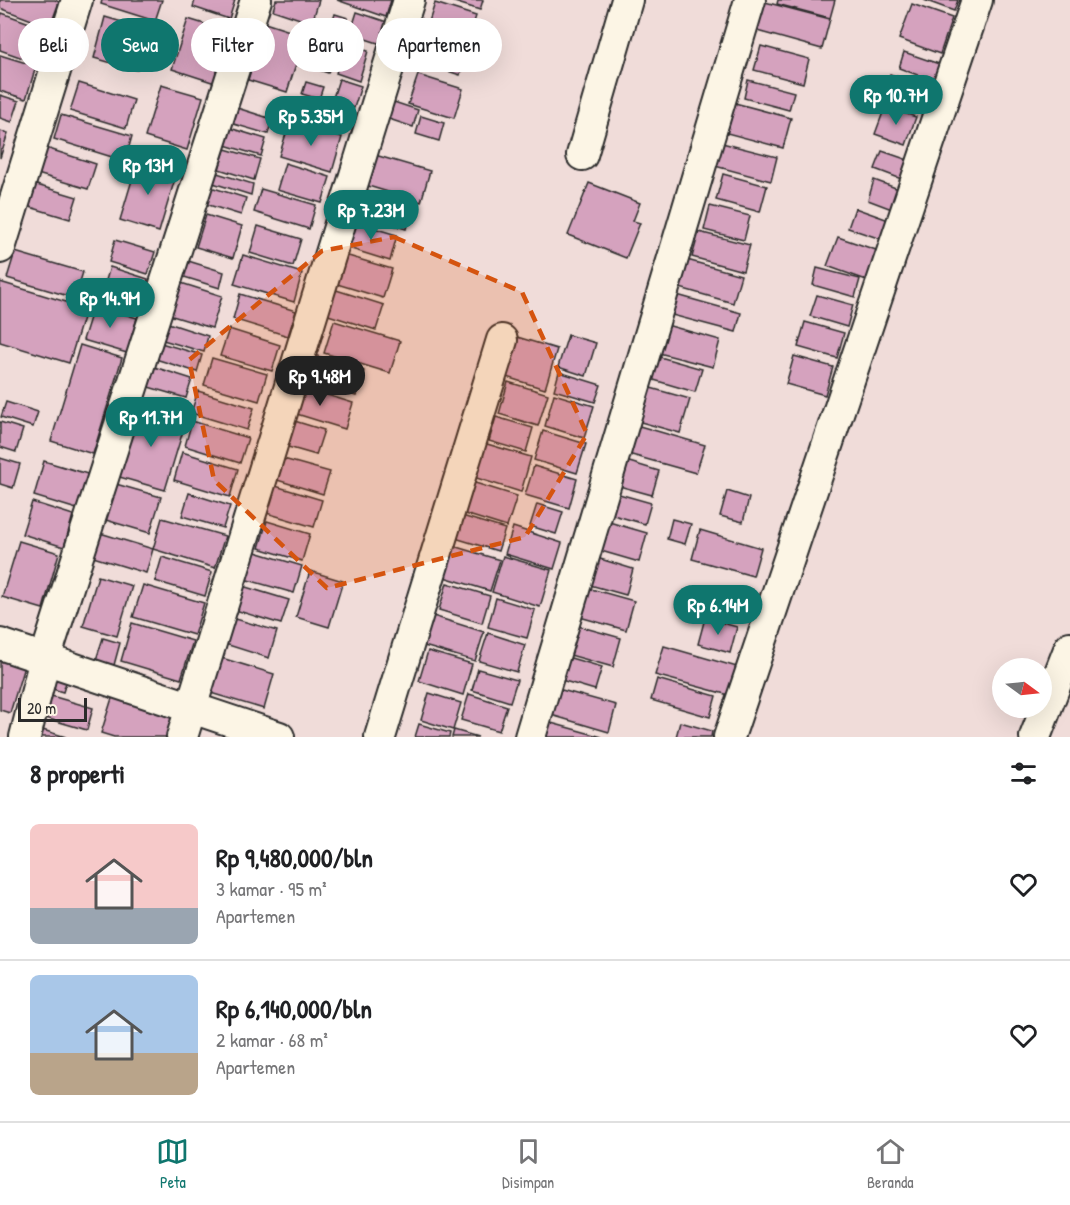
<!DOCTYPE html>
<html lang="id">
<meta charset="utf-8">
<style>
body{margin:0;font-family:"Patrick Hand",sans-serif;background:#f6f6f6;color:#202124;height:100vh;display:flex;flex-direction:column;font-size:22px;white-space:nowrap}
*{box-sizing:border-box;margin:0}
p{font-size:20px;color:#757577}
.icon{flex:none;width:33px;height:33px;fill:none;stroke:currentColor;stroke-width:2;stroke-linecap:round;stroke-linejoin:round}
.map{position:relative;height:737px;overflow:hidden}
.drawer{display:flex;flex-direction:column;background:#fff;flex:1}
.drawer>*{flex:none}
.guide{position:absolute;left:18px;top:18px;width:600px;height:54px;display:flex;gap:12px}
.needle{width:39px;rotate:105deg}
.tools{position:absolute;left:992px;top:658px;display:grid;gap:12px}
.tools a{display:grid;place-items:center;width:60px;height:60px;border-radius:50%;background:#fff;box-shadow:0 6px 24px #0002;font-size:30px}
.scale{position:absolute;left:18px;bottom:15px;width:69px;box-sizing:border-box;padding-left:6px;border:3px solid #2b2b2b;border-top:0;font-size:16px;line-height:21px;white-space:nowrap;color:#2b2b2b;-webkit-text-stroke:4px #fcf5e5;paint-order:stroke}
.price{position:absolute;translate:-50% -51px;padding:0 14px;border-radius:21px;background:#0f766e;color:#fff;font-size:20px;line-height:39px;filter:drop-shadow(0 2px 3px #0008)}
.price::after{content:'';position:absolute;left:50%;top:36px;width:18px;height:14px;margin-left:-9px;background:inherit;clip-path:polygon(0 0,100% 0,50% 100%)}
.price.current{background:#222;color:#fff}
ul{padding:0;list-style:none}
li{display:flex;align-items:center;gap:18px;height:150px;padding:0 30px}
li+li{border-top:2px solid #e0e0e0}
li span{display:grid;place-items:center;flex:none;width:168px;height:120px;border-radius:9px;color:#555}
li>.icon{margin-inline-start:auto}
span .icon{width:72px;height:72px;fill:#fffc;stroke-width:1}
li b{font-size:26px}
h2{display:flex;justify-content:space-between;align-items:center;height:72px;padding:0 30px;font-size:26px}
.pill{padding:0 21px;border-radius:27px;background:#fff;box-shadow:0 6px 24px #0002;font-size:21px;line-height:54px}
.pill.current{background:#0f766e;color:#fff}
.tab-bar{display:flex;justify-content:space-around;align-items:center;height:84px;border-top:2px solid #e0e0e0;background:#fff;font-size:16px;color:#757577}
.tab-bar a{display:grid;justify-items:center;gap:3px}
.tab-bar .current{color:#0f766e}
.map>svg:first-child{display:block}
</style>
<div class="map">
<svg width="1070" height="737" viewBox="0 0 1070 737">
<rect width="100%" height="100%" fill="#f0dcd9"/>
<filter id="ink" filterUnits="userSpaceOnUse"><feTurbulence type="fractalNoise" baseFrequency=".0167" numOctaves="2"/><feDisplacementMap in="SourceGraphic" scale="12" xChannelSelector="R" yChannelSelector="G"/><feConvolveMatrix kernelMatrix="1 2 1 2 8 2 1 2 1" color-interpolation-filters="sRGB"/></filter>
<g filter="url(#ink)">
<g fill="#d5a2be" stroke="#2b2b2b" stroke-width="1.5">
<polygon points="0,0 55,0 59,2 50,27 0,8"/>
<polygon points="102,0 162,0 155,21 101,4"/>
<polygon points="195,0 235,0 229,19 193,7"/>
<polygon points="276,0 319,0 312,23 273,10"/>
<polygon points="337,0 391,0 386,17"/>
<polygon points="448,0 483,0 480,10"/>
<polygon points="778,0 835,0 830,18 777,4"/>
<polygon points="924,0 958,0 954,11"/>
<polygon points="765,2 830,19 822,49 757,31"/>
<polygon points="435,3 476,16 468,41 427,28"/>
<polygon points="912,4 952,18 940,54 899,39"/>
<polygon points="357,12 387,22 381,44 350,34"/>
<polygon points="2,13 46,29 34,62 0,50 0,19"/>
<polygon points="335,14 348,18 343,35 330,30"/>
<polygon points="105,17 149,30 137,70 94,58"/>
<polygon points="188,19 234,33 218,84 172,69"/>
<polygon points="265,23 305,36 287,92 248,80"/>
<polygon points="423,34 468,48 460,75 414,60"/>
<polygon points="345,44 368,51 359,81 336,73"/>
<polygon points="314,46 334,53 328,73 308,66"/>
<polygon points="761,46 809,59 803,83 754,70"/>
<polygon points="904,52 942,65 936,82 899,68"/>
<polygon points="0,55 36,66 26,99 0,91"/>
<polygon points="890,74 935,90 927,112 882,96"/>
<polygon points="418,75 463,89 454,118 408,104"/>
<polygon points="339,79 361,86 354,108 332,101"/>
<polygon points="748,80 794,92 789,110 744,98"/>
<polygon points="306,82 323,87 319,99 302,94"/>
<polygon points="79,83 134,100 126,128 70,111"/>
<polygon points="161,85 203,97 187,150 145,137"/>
<polygon points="0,95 19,101 12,122 0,118"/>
<polygon points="391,101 418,110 413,127 386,118"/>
<polygon points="735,103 791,118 783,148 727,133"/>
<polygon points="234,107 272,119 268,134 230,123"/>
<polygon points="885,107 916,117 906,145 875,134"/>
<polygon points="61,115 132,136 125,161 54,139"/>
<polygon points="421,116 444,123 439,141 416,134"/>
<polygon points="290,121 342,137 332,172 279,156"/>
<polygon points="223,126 266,139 261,156 218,143"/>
<polygon points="0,131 8,133 0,158"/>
<polygon points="722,143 777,157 771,181 715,166"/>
<polygon points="43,147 96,164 88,189 34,173"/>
<polygon points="225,149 260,159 254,180 219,169"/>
<polygon points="882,151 911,161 904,180 875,169"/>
<polygon points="375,155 430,171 421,202 365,185"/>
<polygon points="138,160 177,172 159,232 120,220"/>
<polygon points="285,163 330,177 322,203 277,190"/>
<polygon points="217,173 253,184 251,195 213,183"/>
<polygon points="723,174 767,186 760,212 716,200"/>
<polygon points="874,180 904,191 897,211 868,200"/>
<polygon points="30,183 77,197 70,219 23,205"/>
<polygon points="589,183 640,203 633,221 640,223 626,258 568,235"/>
<polygon points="204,185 246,198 241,215 199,202"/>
<polygon points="261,189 316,205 309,229 254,212"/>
<polygon points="364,190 413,205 406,229 357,214"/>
<polygon points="710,206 750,216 744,240 704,230"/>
<polygon points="855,208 897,223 890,242 848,228"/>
<polygon points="206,215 242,226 233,258 196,247"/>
<polygon points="353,222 397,235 390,261 345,247"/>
<polygon points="258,226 301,239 293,266 250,253"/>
<polygon points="699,232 750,245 743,271 692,257"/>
<polygon points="838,237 882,252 872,282 827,266"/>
<polygon points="115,240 155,252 148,274 109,262"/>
<polygon points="15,252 83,272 75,298 7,278"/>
<polygon points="243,255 302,273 294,302 234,284"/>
<polygon points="345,255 392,269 383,298 337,284"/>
<polygon points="185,260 224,272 220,288 181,276"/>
<polygon points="687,260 741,275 733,303 680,288"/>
<polygon points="110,267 148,279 139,312 100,300"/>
<polygon points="817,268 860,279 855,297 813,285"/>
<polygon points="0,282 86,308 69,363 0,342"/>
<polygon points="178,282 222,296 212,328 169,315"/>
<polygon points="333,289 384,305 376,330 325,314"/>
<polygon points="240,294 296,311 288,336 233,319"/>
<polygon points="677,295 741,313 736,332 672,315"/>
<polygon points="817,295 853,305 847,327 810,316"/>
<polygon points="94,305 137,318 127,353 83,340"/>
<polygon points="334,321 400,341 390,373 324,353"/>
<polygon points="805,322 844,333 837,358 798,347"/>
<polygon points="168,323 208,336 204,352 163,340"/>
<polygon points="663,324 720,340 713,367 655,352"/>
<polygon points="229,329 280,345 272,371 220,356"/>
<polygon points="568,335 596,343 586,376 558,367"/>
<polygon points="514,336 557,349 545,389 503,376"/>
<polygon points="154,341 202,355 197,372 149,357"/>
<polygon points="80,345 122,358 93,454 51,441"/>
<polygon points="311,354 364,371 356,396 303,380"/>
<polygon points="653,355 702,369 695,392 647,378"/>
<polygon points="794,356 833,367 825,395 786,384"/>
<polygon points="212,358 267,374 259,401 204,385"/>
<polygon points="151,366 192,379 186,398 145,386"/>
<polygon points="559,372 601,385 595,402 554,390"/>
<polygon points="508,382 548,394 538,426 499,414"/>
<polygon points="295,385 353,403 345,429 287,411"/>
<polygon points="640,385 690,399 680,433 630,419"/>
<polygon points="198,391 254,408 247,430 191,413"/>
<polygon points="554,394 594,406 584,438 545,426"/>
<polygon points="6,402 38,412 33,427 1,417"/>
<polygon points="137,406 186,421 165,490 116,476"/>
<polygon points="496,417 533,428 526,452 489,441"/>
<polygon points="288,419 324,430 316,455 281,445"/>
<polygon points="192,421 248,438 240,463 185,446"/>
<polygon points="0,422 23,429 16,452 0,447"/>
<polygon points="629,423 705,445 696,473 621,452"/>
<polygon points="543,431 586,444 577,473 534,460"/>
<polygon points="477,441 531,457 521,492 467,475"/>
<polygon points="182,452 238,469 230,497 174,480"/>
<polygon points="0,458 20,464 13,488 0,484"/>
<polygon points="280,458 330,472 323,494 274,479"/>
<polygon points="44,461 91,475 80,510 34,496"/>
<polygon points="626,461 659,471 652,495 619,486"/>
<polygon points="534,466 577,479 569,508 525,495"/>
<polygon points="109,482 161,497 150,533 99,518"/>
<polygon points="472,482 517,496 507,527 462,513"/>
<polygon points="272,485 322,500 314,527 263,512"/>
<polygon points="727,491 749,498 743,522 720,516"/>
<polygon points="612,492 651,503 645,524 606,513"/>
<polygon points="189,493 230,506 223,528 182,516"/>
<polygon points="32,502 73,515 64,547 22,534"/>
<polygon points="537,504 563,512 556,534 530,526"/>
<polygon points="462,516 505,529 498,551 455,538"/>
<polygon points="162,518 225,536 215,568 153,549"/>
<polygon points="672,519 691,524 685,544 667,539"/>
<polygon points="267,521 310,534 302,561 259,548"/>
<polygon points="609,522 647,533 639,562 601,551"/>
<polygon points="513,527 562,543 554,569 505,554"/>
<polygon points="700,530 761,548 753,576 692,559"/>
<polygon points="100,533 153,549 146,573 93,557"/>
<polygon points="19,541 59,553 43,609 2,597"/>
<polygon points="453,546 500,560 490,591 444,577"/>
<polygon points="252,551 302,566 294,593 244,579"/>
<polygon points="503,556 551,570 540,607 492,592"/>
<polygon points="162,557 212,572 205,596 155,581"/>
<polygon points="597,558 633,569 626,595 590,585"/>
<polygon points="310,571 343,581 329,627 296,617"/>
<polygon points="98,576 132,586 117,636 83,626"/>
<polygon points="447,583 490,596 482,623 439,610"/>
<polygon points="143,585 204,603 194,635 133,617"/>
<polygon points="239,585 289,600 281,624 232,609"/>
<polygon points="584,587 634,601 626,630 576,616"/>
<polygon points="496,598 535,610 527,638 488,627"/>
<polygon points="433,616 484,632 475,661 424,646"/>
<polygon points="229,617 277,631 269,658 222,643"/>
<polygon points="705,618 737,627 730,653 698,644"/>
<polygon points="132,623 193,641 181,679 121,661"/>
<polygon points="578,626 621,638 613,667 570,655"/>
<polygon points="488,633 525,645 517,672 479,661"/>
<polygon points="103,638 120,643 114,665 96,660"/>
<polygon points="664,646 737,667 729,695 655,675"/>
<polygon points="428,651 472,664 463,695 419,681"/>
<polygon points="0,656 25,663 10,713 0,710"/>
<polygon points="215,656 274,674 264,709 204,691"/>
<polygon points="567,657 602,667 595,690 561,680"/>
<polygon points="48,667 69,673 63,692 42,686"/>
<polygon points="478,669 517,680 510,702 472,690"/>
<polygon points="657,679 716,696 710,717 651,700"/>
<polygon points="558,689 616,705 609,732 551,715"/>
<polygon points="429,693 461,703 453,730 421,720"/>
<polygon points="469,694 507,706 499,731 461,720"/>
<polygon points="48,695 93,708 87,730 42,717"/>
<polygon points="113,695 177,714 170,737 114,737 101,733"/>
<polygon points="544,721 602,737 540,737"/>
<polygon points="680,722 712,731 711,737 676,737"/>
<polygon points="419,724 450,733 449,737 415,737"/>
<polygon points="36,728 66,737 33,737"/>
<polygon points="454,730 478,737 452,737"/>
</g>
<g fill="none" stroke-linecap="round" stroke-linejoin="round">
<defs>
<g id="minor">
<polyline points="582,155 627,0"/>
<polyline points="0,248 77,0"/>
<polyline points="0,644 279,737"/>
<polyline points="25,737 45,659 256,0"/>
<polyline points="182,737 409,0"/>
<polyline points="380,737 502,340"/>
<polyline points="530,737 750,0"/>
<polyline points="729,737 977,0"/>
<polyline points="1035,737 1070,647"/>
</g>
</defs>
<use href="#minor" stroke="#2b2b2b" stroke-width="34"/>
<use href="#minor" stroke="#fcf5e5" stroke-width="30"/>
</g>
</g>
<path fill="#d5540f" fill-opacity="0.2" stroke="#d5540f" stroke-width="4.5" stroke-dasharray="12 8" stroke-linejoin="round" d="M394 237 522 292 587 434 525 537 327 588 214 480 189 360 322 251Z"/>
</svg>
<div class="tools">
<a><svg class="needle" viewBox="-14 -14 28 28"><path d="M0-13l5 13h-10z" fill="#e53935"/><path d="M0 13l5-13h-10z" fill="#757577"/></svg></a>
</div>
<div class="scale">20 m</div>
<b class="price" style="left:896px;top:126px">Rp 10.7M</b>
<b class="price" style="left:311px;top:147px">Rp 5.35M</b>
<b class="price" style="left:148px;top:196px">Rp 13M</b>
<b class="price" style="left:371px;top:241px">Rp 7.23M</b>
<b class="price" style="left:110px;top:329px">Rp 14.9M</b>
<b class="price current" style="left:320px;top:407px">Rp 9.48M</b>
<b class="price" style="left:151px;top:448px">Rp 11.7M</b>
<b class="price" style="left:718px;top:636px">Rp 6.14M</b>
<div class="guide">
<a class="pill">Beli</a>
<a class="pill current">Sewa</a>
<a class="pill">Filter</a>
<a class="pill">Baru</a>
<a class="pill">Apartemen</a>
</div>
</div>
<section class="drawer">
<h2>8 properti<svg class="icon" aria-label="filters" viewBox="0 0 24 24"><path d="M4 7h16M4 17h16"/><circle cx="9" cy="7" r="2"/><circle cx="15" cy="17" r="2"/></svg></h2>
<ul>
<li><span style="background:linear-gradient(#f6c9c9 70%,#9aa5b1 0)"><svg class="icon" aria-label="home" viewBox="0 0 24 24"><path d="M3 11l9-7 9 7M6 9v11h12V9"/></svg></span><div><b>Rp 9,480,000/bln</b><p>3 kamar · 95 m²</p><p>Apartemen</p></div><svg class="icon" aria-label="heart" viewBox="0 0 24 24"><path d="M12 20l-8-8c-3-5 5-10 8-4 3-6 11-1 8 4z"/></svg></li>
<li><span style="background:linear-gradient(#a9c7e8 65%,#b9a48a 0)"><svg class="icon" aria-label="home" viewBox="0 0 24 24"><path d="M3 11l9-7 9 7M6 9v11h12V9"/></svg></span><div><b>Rp 6,140,000/bln</b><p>2 kamar · 68 m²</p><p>Apartemen</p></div><svg class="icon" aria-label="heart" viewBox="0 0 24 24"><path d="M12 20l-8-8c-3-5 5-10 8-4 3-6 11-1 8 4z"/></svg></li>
</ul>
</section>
<nav class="tab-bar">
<a class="current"><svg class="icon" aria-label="map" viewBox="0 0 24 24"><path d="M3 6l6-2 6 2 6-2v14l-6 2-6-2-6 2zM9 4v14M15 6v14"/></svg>Peta</a>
<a><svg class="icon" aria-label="saved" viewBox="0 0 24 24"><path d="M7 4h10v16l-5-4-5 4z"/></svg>Disimpan</a>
<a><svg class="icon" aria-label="home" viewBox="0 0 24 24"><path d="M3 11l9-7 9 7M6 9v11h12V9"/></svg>Beranda</a>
</nav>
